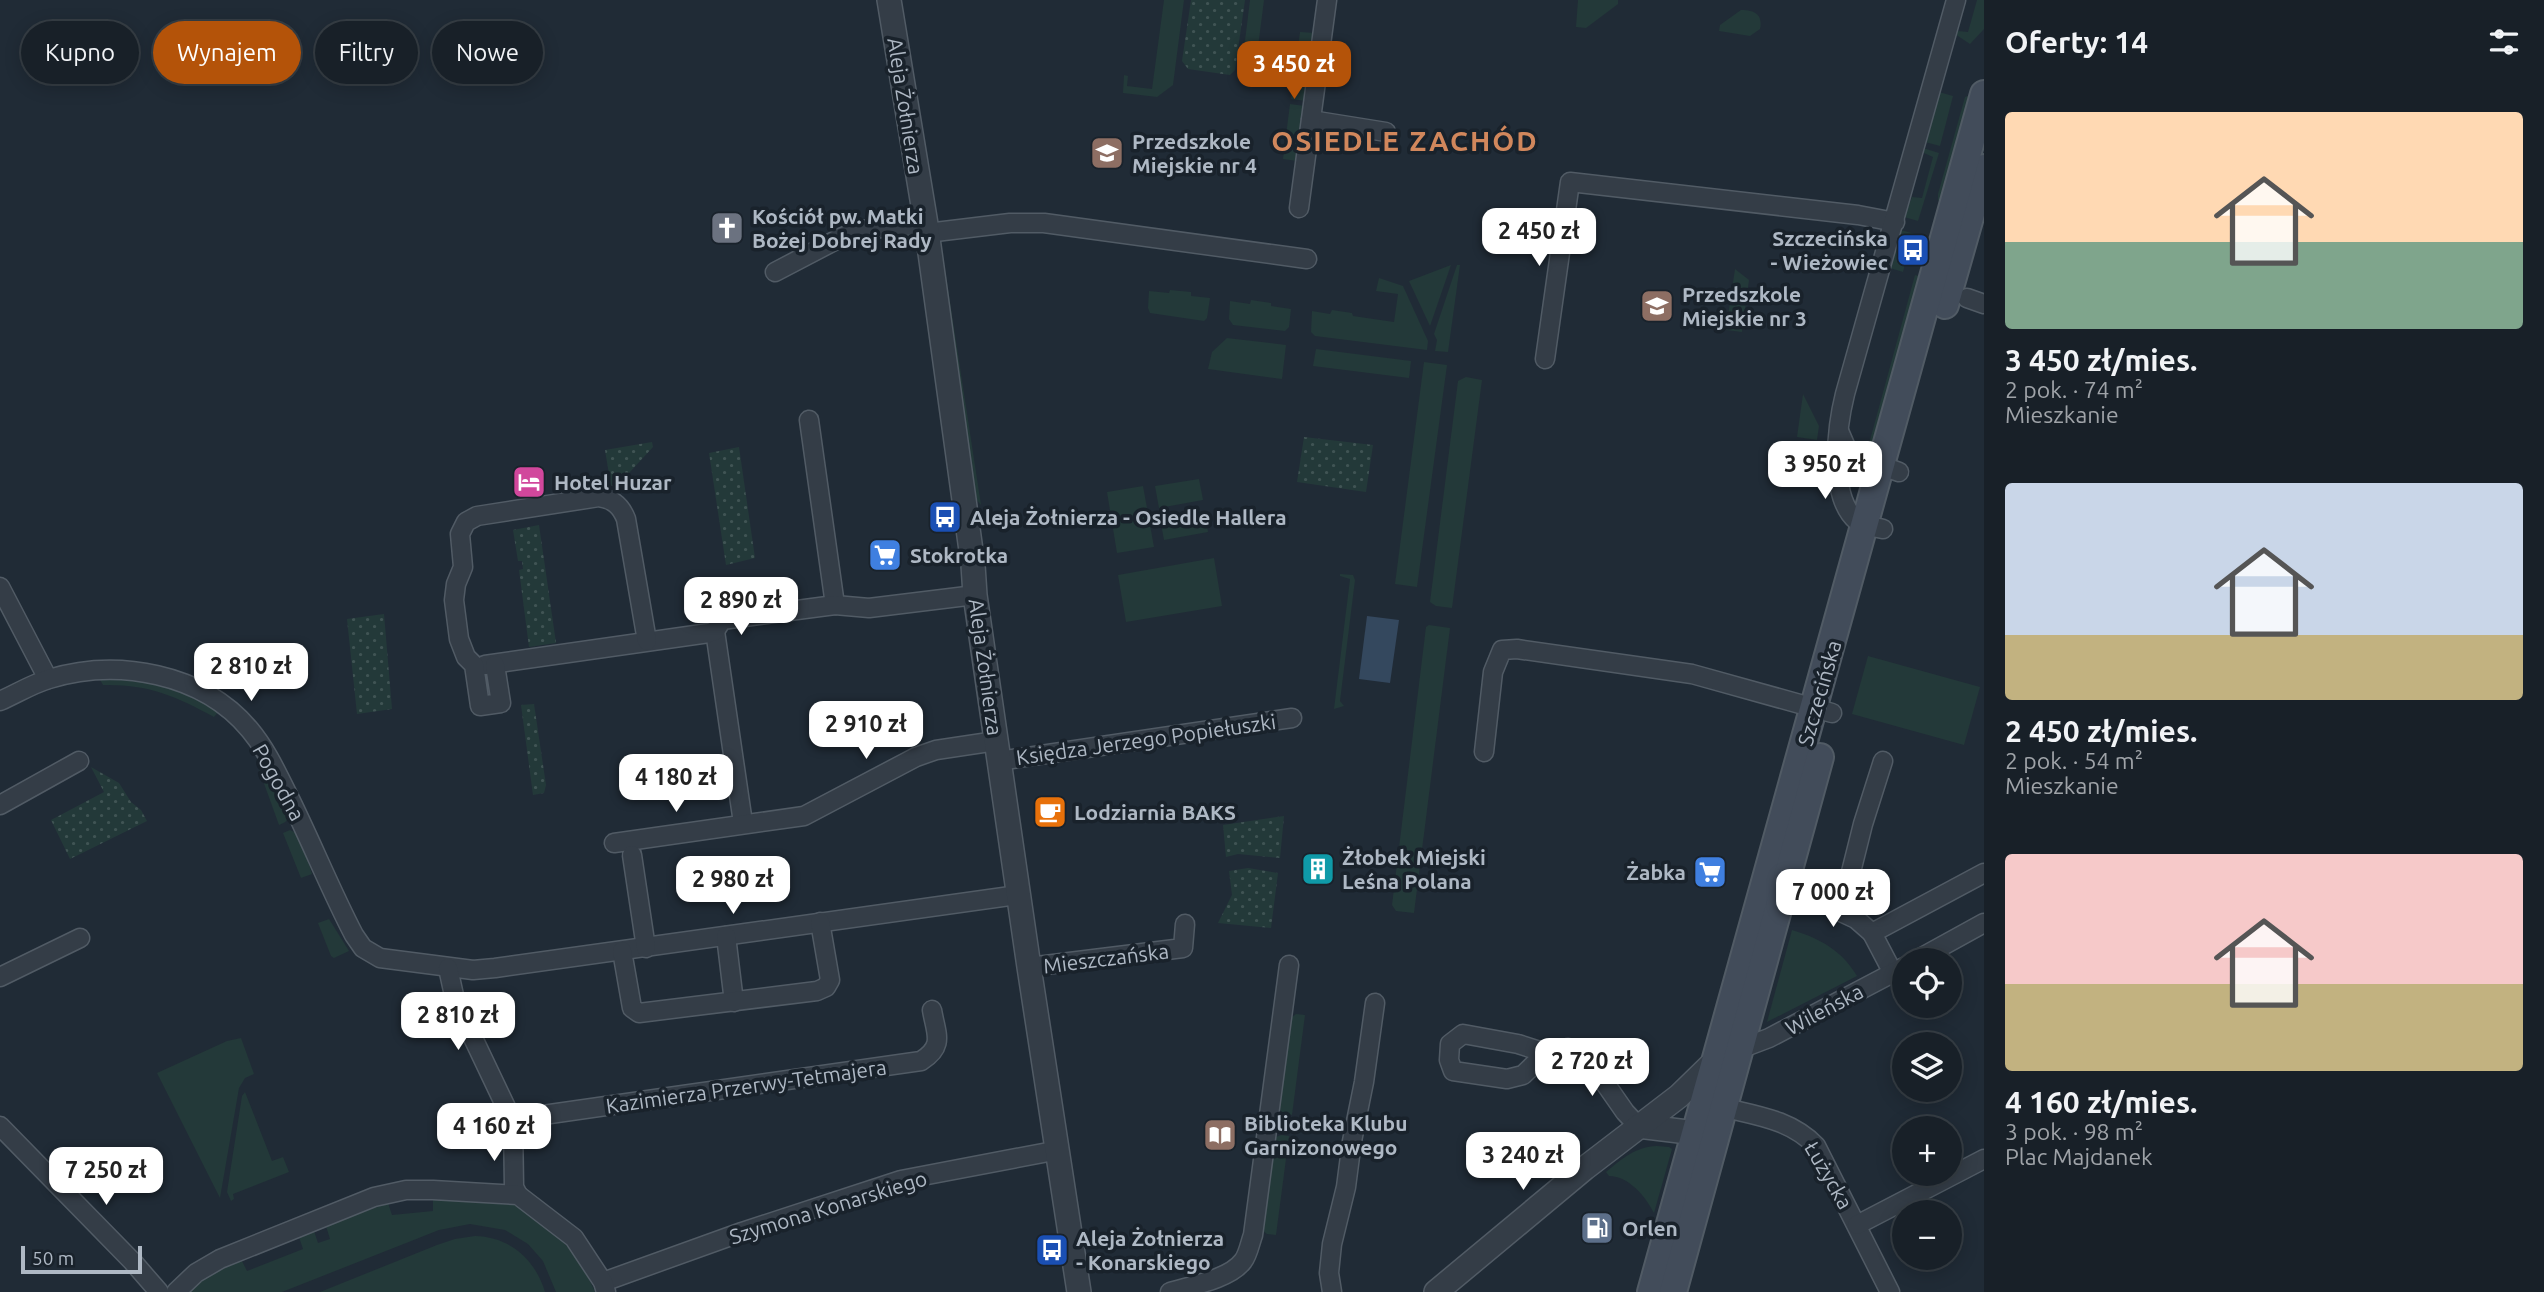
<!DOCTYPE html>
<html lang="pl">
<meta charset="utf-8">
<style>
body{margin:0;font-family:Ubuntu,sans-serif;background:#212830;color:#f1f3f6;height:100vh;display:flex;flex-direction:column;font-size:26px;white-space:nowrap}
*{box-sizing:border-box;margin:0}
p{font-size:23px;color:#9fa3a8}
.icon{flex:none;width:38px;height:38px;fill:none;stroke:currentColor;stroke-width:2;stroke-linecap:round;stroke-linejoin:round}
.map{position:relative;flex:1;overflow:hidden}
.side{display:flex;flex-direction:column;background:#182028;width:560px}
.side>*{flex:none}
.top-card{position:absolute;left:21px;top:21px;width:665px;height:63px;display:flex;gap:14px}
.controls{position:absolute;left:1892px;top:948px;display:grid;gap:14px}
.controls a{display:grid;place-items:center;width:70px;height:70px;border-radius:50%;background:#182028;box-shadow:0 4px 18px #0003,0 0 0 2px #363e45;font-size:35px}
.scale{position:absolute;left:21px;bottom:18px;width:121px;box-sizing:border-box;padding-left:7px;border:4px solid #aeb8c4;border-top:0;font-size:19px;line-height:24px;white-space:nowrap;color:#aeb8c4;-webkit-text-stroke:5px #19222b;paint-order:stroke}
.price{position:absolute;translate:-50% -60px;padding:0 16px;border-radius:14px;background:#fff;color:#222;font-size:23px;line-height:46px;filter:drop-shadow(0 2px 4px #0008)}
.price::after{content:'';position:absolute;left:50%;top:42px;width:21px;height:16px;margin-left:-10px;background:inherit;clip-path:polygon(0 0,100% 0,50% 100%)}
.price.active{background:#b45309;color:#fff}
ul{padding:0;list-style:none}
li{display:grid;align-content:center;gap:14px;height:371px;padding:0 21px}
li span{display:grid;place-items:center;height:217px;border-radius:7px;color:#555}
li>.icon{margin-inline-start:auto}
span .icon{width:126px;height:126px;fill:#fffc;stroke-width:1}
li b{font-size:30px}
h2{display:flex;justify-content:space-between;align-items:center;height:84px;padding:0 21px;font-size:30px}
.chip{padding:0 24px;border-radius:32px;background:#182028;box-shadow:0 4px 18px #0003,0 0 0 2px #363e45;font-size:24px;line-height:63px}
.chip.active{background:#b45309;color:#fff}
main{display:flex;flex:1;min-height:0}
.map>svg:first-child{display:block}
</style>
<main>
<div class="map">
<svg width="1984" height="1292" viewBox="0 0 1984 1292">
<defs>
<pattern id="park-dots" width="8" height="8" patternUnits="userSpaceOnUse" patternTransform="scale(1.75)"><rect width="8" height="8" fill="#233939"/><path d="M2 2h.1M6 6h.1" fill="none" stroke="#405454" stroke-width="1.8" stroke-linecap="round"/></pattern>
</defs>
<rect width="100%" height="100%" fill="#202b36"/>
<g fill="#233939">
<polygon points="1164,0 1184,0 1173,85 1157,97 1123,93 1124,75 1128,76 1127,86 1152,89"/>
<polygon points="1250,0 1264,0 1254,79 1241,73"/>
<polygon points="1578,0 1618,0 1618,4 1586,28 1576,27"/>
<polygon points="1977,0 1984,0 1984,29 1970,44 1955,34 1958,31 1968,32"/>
<path d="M1741 10C1755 10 1763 15 1760 29L1750 36 1719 31 1720 25Z"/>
<polygon points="1300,32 1315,33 1306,101 1291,99"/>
<polygon points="1939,92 1953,96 1940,146 1925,142"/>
<polygon points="1976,93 1940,202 1938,200 1938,194 1965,97"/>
<polygon points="1290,104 1305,106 1297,161 1283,159"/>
<polygon points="1923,148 1939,153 1918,221 1904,217 1912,197 1922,198 1933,157 1924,153"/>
<polygon points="1901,230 1915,234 1909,254 1904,253 1901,263 1905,264 1903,272 1890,268"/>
<polygon points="941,243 981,505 974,497 938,250"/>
<polygon points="1451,265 1430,326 1409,281"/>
<polygon points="1457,265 1460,265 1448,352 1435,351 1437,340 1434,334"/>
<polygon points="1735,269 1749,280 1742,332 1726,330"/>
<polygon points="1915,275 1919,276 1919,300 1878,445 1866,455"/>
<polygon points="1379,278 1403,286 1428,341 1427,350 1315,336 1311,332 1312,311 1330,314 1332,310 1352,313 1353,316 1394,322 1398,294 1376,291"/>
<polygon points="1170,290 1191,292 1191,296 1210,298 1207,318 1204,321 1150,313 1148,308 1149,291 1169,293"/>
<polygon points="1251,300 1271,303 1271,306 1291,309 1289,327 1285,331 1233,325 1229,319 1230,301 1250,304"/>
<polygon points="1227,338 1286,345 1282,379 1208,369 1212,352"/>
<polygon points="1316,349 1411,361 1409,378 1313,366"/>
<polygon points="1424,362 1447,365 1417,587 1395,584"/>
<polygon points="1466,377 1482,380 1452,608 1436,606 1430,602 1458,381"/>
<polygon points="1803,394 1819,426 1817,440 1797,437"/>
<polygon points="1199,479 1203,500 1159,508 1155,486"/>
<polygon points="1143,486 1154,547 1117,553 1107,492"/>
<polygon points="1204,511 1208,532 1164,540 1160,518"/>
<polygon points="1214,558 1222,606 1126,622 1118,575"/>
<polygon points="1340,574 1353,575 1355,580 1340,701 1344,706 1334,709 1350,579 1340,576"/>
<polygon points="1429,625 1450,628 1414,913 1396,911 1392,905 1426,627"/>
<polygon points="1868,656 1980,687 1964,745 1852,714"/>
<path d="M128 677C162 685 190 694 219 711L214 717C176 696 148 684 103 685L99 678Z"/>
<path d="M257 764 266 767 289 812C289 819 287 822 279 825Z"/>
<polygon points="290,830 300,835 312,874 301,878 283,833"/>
<polygon points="329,919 349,951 334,958 331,956 318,923"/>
<path d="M1792 930C1821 939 1841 950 1857 976L1767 1022Z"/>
<polygon points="1296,1014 1305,1015 1292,1115 1283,1113 1279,1109 1291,1018"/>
<polygon points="241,1038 254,1074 245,1078 239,1088 220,1198 157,1073 227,1041"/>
<polygon points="245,1092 272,1161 283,1157 289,1172 233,1194 234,1199 231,1201 227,1192 242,1096"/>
<polygon points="1281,1135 1289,1136 1276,1235 1267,1234 1263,1231 1274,1142 1276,1137"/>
<path d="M1657 1146 1669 1147 1672 1149 1654 1213C1646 1197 1629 1176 1609 1176L1606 1172C1623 1158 1635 1147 1657 1146Z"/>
<path d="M433 1198 504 1204 507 1199C547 1220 577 1250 595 1292H556L543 1261 528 1244 505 1230 470 1224 439 1230 282 1292H186L213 1271 241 1259 247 1271 303 1249 299 1237 314 1231 318 1243 330 1239 326 1226 388 1203 392 1215 433 1211Z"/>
<path d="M475 1236C510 1237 535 1259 545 1292H320L437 1245 455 1239Z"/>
</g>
<g fill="url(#park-dots)">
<polygon points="1191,0 1245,0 1235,70 1230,75 1188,69 1182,61"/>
<polygon points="1304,437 1373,445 1366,492 1297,482"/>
<polygon points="652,442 653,447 618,485 611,486 605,450"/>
<polygon points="739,447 755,558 726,565 709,453"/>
<polygon points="539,525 556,643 529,647 519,570 523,569 522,561 518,561 513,530"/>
<polygon points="384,614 392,709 357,714 347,619"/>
<polygon points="534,704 546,785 544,793 533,795 521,705"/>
<polygon points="91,767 119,783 131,802 141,810 147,821 70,859 51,820 104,792"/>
<polygon points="1284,816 1280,858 1238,854 1226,857 1223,825"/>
<polygon points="1248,868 1278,873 1271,928 1218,923 1232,895 1229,871"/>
</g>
<polygon fill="#34485e" points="1367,616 1399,620 1390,683 1359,679"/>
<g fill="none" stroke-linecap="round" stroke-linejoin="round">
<defs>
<g id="minor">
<polyline points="1311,120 1386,132"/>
<polyline points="1299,208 1327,0"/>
<polyline points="927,233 1010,223 1044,223 1307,259"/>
<polyline points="775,272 840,238 860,230 926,224"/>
<polyline points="1967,298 1984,304"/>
<polyline points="1545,359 1570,182 1858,215 1895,222"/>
<polyline points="809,420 835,605"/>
<polyline points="1839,431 1849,454 1899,472"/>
<path d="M1883 529C1875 527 1863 526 1857 521 1828 497 1837 426 1845 394L1956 0"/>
<polyline points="0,587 48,679"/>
<polyline points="715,631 743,823"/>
<polyline points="485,665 709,633 715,631 722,620 835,605 869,608 975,595"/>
<path d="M495 665 501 703 480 706 474 665 466 657 459 639 454 600 456 584 463 567 460 534 466 522 477 516 599 497C613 499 621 506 626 519L647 641"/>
<path d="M0 701C16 694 32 684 49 679 117 658 203 673 250 730 266 749 277 773 288 795 311 841 330 889 354 935L363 948 380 958 473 970 495 968 1018 895"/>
<polyline points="1484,752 1493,672 1502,650 1517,649 1692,674 1832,713"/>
<polyline points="999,761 1292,718"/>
<polyline points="1883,761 1863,824 1841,912 1856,919 1872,933 1984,873"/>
<polyline points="0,805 79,761"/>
<polyline points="614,843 804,816 916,757 936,750 996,741"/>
<polyline points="632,855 646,948"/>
<polyline points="1872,933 1893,973"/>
<polyline points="726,936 734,1002"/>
<polyline points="622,951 632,1008 639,1013 817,991 826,987 830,980 820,922"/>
<polyline points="1915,961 1984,923"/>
<polyline points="1029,967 1183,948 1185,924"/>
<polyline points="448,968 455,1000 513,1122 514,1187 518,1195"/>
<polyline points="0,977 80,938"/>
<polyline points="1732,1052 1769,1038 1904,967"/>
<polyline points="1546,1053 1523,1075 1507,1079 1453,1071 1449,1060 1450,1044 1463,1034 1518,1044 1546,1053 1568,1048 1586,1056 1625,1112 1638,1126"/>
<path d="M1714 1105C1750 1115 1788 1117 1816 1146L1890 1292"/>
<path d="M513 1122 529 1117 921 1061C945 1046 936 1034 932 1010"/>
<polyline points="0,1126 133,1262 159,1292"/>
<polyline points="1857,1225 1984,1159"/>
<polyline points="603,1282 742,1232 901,1180 1059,1150"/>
<polyline points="176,1292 196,1273 220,1259 374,1197 406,1190 433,1190 518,1195 574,1238 603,1282 606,1292"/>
<path d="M1170 1292C1190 1286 1230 1279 1243 1261 1248 1255 1250 1243 1253 1235L1289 965"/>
<polyline points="1332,1292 1329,1273 1332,1244 1346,1187 1352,1141 1364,1082 1375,1003"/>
</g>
<g id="tertiary">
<polyline points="889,0 926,224 973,565 975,595 1029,967 1079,1292"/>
<polyline points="1638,1126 1696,1133"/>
<polyline points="1436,1292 1585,1168 1679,1096 1716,1060"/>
</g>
<g id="secondary">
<polyline points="1945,305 1984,168"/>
<polyline points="1651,1292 1984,94"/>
<polyline points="1673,1292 1820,757"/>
</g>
</defs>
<use href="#minor" stroke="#515b65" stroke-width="21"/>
<use href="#tertiary" stroke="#515b65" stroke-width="26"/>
<use href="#secondary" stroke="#515b65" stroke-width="30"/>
<use href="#minor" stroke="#343d47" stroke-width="18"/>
<use href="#tertiary" stroke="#343d47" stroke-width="23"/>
<use href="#secondary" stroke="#424c5a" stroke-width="26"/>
</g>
<defs>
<symbol id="school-square" viewBox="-11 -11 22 22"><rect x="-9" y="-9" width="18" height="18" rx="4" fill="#8d6e63" stroke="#19222b"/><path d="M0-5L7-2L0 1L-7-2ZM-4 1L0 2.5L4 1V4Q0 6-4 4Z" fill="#fff"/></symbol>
<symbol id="church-square" viewBox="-11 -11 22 22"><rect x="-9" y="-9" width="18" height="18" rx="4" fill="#6b7280" stroke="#19222b"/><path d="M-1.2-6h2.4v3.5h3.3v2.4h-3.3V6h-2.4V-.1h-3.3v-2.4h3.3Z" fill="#fff"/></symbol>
<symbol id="bus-square" viewBox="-11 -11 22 22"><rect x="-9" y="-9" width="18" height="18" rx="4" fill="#1a4fb4" stroke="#19222b"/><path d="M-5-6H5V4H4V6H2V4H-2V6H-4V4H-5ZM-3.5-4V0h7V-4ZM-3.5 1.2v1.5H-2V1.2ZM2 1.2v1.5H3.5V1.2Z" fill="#fff"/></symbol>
<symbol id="hotel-square" viewBox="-11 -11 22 22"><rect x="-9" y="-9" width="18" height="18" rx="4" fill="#d1479c" stroke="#19222b"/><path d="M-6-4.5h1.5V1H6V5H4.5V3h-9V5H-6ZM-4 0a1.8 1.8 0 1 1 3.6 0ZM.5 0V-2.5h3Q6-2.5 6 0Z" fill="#fff"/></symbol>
<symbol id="supermarket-square" viewBox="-11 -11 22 22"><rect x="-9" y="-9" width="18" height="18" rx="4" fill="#3f7fe0" stroke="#19222b"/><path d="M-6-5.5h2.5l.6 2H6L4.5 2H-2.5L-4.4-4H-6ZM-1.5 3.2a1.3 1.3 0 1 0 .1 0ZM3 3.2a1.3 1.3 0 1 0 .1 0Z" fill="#fff"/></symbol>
<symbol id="cafe-square" viewBox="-11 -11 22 22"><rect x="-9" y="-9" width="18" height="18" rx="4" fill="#e8710a" stroke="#19222b"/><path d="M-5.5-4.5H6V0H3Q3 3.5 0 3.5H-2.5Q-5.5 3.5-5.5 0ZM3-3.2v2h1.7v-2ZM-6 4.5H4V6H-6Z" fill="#fff"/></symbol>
<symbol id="building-square" viewBox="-11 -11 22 22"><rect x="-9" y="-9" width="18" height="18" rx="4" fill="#0f9aa8" stroke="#19222b"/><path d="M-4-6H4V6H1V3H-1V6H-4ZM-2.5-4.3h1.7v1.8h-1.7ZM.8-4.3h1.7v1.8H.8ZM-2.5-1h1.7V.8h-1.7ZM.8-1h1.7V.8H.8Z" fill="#fff"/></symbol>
<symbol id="library-square" viewBox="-11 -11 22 22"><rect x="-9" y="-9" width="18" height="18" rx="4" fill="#8d6e63" stroke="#19222b"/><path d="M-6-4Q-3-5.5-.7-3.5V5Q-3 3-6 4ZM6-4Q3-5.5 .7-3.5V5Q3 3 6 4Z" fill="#fff"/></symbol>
<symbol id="fuel-square" viewBox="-11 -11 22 22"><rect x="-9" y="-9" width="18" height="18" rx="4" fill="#5c6f8a" stroke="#19222b"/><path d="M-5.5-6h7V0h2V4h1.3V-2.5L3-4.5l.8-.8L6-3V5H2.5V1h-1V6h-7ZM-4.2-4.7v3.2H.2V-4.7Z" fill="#fff"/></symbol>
</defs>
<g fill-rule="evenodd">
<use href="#school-square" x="1088" y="134" width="38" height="38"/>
<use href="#church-square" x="708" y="209" width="38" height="38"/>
<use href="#bus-square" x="1894" y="231" width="38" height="38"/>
<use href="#school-square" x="1638" y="287" width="38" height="38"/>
<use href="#hotel-square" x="510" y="463" width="38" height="38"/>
<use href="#bus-square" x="926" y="498" width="38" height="38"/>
<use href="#supermarket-square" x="866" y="536" width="38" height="38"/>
<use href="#cafe-square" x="1031" y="793" width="38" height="38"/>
<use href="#building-square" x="1299" y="850" width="38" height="38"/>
<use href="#supermarket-square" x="1691" y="853" width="38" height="38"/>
<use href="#library-square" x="1201" y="1116" width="38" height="38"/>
<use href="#fuel-square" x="1578" y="1209" width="38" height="38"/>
<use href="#bus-square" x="1033" y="1231" width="38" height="38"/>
</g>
<g text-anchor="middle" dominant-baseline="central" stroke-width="7" stroke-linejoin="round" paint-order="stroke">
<g font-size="21" fill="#aeb8c4" stroke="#19222b">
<text transform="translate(906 106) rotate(81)">Aleja Żołnierza</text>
<text transform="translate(986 667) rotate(82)">Aleja Żołnierza</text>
<text transform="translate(1819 693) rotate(-74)">Szczecińska</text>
<text transform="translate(1146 739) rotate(-8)">Księdza Jerzego Popiełuszki</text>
<text transform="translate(279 782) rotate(61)">Pogodna</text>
<text transform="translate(1106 958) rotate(-7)">Mieszczańska</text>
<text transform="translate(1824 1009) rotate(-28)">Wileńska</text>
<text transform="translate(746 1086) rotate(-8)">Kazimierza Przerwy-Tetmajera</text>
<text transform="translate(1829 1175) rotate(60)">Łużycka</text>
<text transform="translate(828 1207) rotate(-17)">Szymona Konarskiego</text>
</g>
<g font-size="21" font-weight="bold" fill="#aeb8c4" stroke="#19222b" text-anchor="start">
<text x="1132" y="141">Przedszkole<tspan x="1132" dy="24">Miejskie nr 4</tspan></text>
<text x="752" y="216">Kościół pw. Matki<tspan x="752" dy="24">Bożej Dobrej Rady</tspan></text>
<text x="1888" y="238" text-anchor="end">Szczecińska<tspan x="1888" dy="24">- Wieżowiec</tspan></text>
<text x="1682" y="294">Przedszkole<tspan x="1682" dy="24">Miejskie nr 3</tspan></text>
<text x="554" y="482">Hotel Huzar</text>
<text x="970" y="517">Aleja Żołnierza - Osiedle Hallera</text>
<text x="910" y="555">Stokrotka</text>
<text x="1074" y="812">Lodziarnia BAKS</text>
<text x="1342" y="857">Żłobek Miejski<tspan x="1342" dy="24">Leśna Polana</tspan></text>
<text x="1686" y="872" text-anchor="end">Żabka</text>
<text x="1244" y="1123">Biblioteka Klubu<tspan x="1244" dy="24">Garnizonowego</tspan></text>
<text x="1622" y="1228">Orlen</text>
<text x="1076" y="1238">Aleja Żołnierza<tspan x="1076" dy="24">- Konarskiego</tspan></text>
</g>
<g font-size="28" font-weight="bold" letter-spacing="2" fill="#d1875c" stroke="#19222b">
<text x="1405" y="140">OSIEDLE ZACHÓD</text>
</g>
</g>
</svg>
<div class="controls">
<a><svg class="icon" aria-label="locate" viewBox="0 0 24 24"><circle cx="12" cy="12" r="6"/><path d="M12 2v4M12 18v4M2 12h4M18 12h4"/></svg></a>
<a><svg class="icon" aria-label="layers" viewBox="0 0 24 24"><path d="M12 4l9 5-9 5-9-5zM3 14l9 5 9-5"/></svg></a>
<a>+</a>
<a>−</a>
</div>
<div class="scale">50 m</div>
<b class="price active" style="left:1294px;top:101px">3 450 zł</b>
<b class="price" style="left:1539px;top:268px">2 450 zł</b>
<b class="price" style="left:1825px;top:501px">3 950 zł</b>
<b class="price" style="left:741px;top:637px">2 890 zł</b>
<b class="price" style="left:251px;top:703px">2 810 zł</b>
<b class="price" style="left:866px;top:761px">2 910 zł</b>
<b class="price" style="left:676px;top:814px">4 180 zł</b>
<b class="price" style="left:733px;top:916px">2 980 zł</b>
<b class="price" style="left:1833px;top:929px">7 000 zł</b>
<b class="price" style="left:458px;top:1052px">2 810 zł</b>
<b class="price" style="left:1592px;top:1098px">2 720 zł</b>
<b class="price" style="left:494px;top:1163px">4 160 zł</b>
<b class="price" style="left:1523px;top:1192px">3 240 zł</b>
<b class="price" style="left:106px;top:1207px">7 250 zł</b>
<div class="top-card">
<a class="chip">Kupno</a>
<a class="chip active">Wynajem</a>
<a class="chip">Filtry</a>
<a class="chip">Nowe</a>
</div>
</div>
<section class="side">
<h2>Oferty: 14<svg class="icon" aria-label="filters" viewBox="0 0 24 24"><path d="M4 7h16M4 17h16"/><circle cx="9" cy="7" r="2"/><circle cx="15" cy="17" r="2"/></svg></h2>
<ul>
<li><span style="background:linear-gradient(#ffd9b3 60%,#7fa58c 0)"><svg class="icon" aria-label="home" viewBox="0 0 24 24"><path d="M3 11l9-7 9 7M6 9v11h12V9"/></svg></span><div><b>3 450 zł/mies.</b><p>2 pok. · 74 m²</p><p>Mieszkanie</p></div></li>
<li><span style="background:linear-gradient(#c9d6e8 70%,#c2b280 0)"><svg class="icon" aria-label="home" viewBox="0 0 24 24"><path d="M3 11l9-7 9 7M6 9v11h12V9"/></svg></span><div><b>2 450 zł/mies.</b><p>2 pok. · 54 m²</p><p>Mieszkanie</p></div></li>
<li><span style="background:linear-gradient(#f6c9c9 60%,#c2b280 0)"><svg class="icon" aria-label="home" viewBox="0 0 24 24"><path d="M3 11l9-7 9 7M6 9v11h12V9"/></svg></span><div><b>4 160 zł/mies.</b><p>3 pok. · 98 m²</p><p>Plac Majdanek</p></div></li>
</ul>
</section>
</main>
